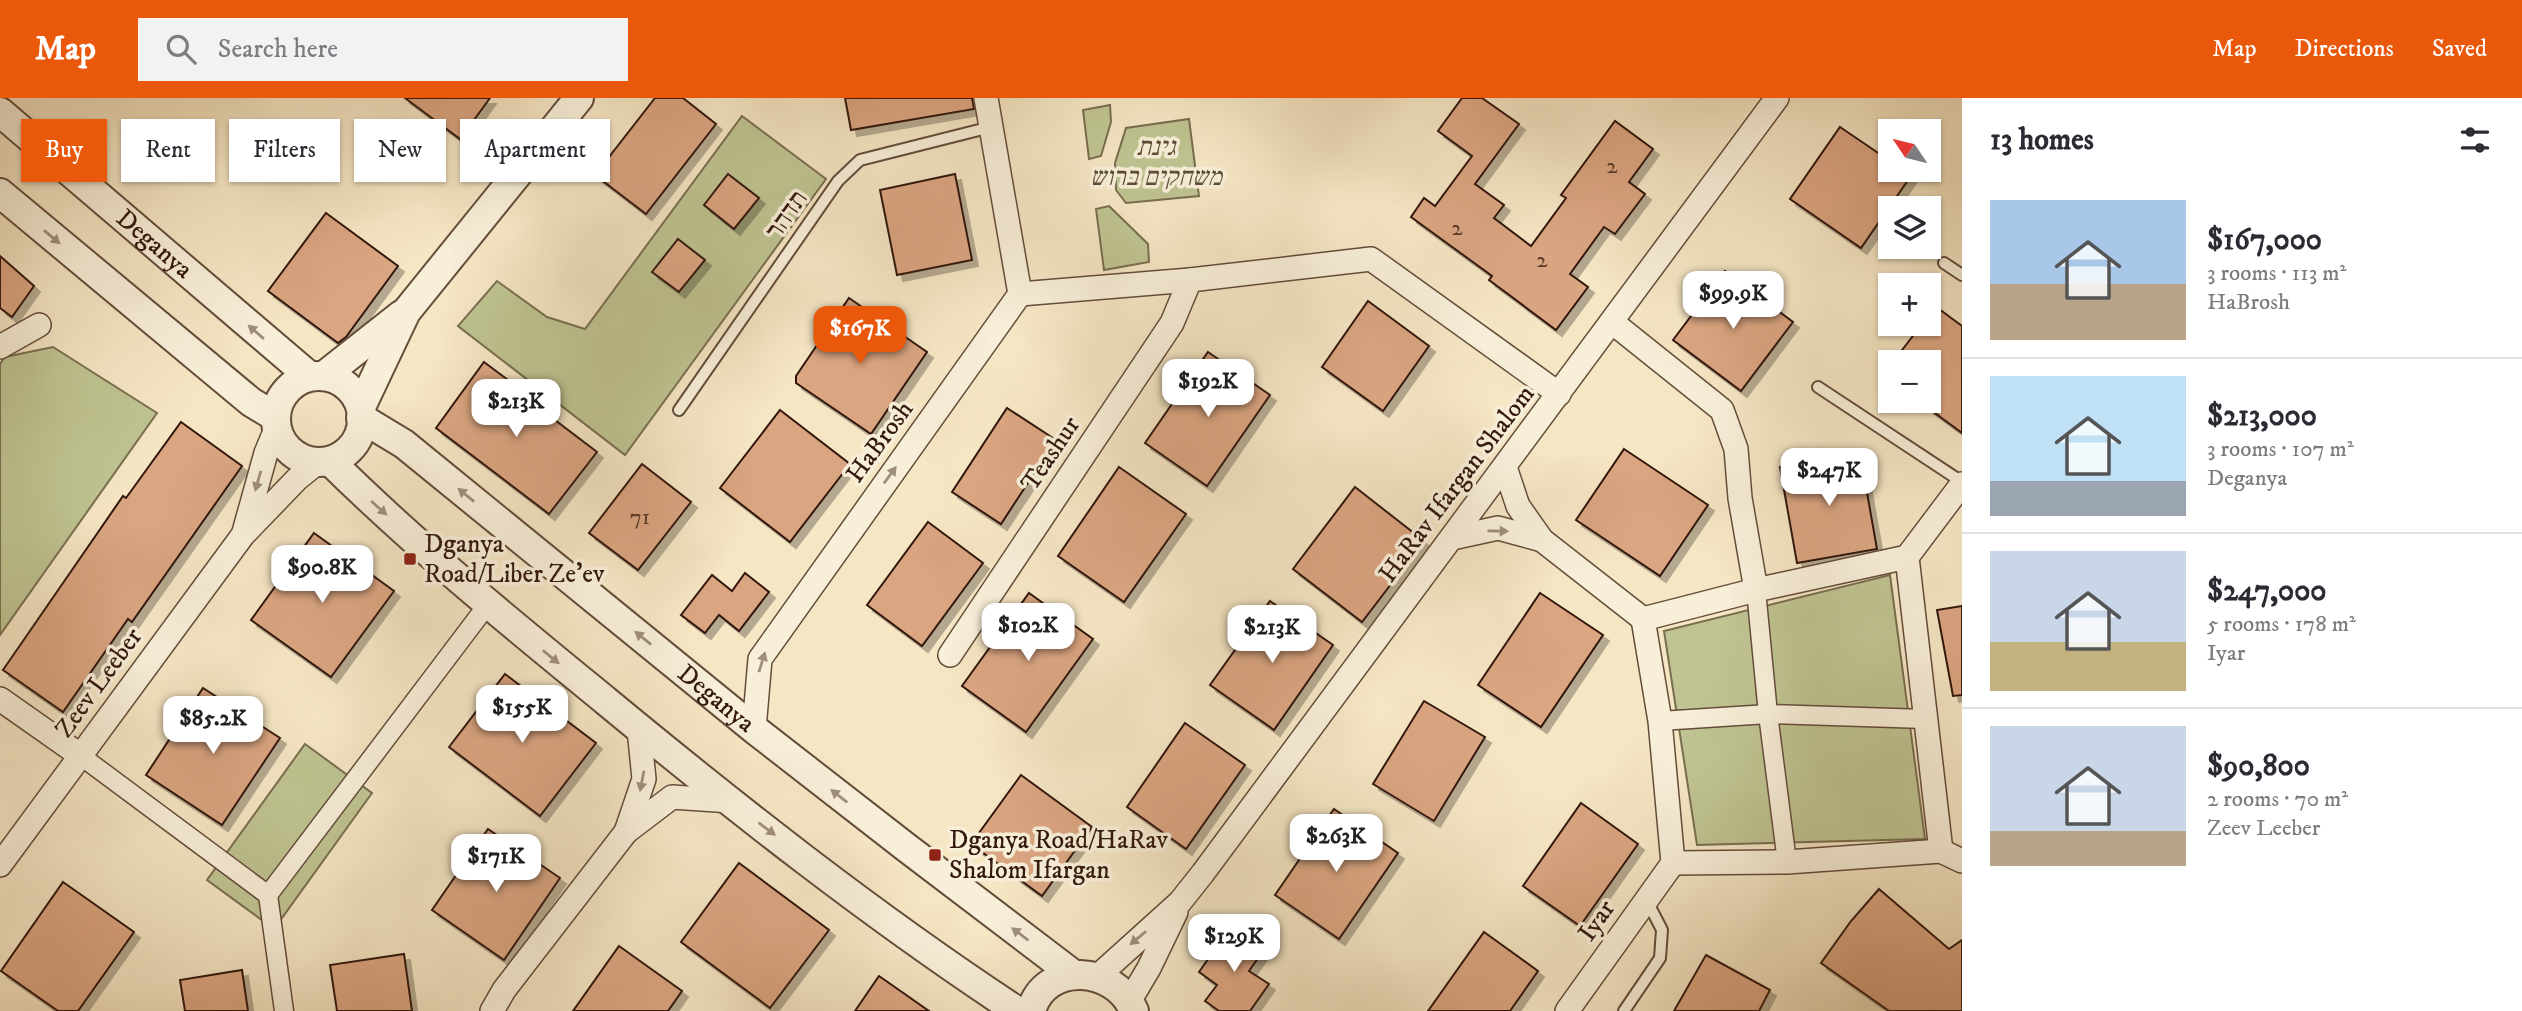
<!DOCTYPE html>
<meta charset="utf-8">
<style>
body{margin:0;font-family:"IM FELL DW Pica","Frank Ruhl Libre",serif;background:#f2f2f3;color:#2b2b33;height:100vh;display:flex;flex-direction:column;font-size:26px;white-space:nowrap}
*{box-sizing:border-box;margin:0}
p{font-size:23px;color:#7c7c81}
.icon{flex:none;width:38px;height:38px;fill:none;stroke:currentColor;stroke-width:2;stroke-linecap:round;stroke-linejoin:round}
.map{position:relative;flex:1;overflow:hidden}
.drawer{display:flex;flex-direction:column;background:#fff;width:560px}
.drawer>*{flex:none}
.hud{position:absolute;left:21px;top:21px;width:665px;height:63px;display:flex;gap:14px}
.needle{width:46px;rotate:305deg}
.buttons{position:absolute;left:1878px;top:21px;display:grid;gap:14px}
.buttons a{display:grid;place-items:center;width:63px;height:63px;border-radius:0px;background:#fff;box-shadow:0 2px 5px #0004;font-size:35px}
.price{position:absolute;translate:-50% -60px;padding:0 16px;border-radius:14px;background:#fff;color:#222;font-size:23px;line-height:46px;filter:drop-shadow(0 2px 4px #0008)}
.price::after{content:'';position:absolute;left:50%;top:42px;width:21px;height:16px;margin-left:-10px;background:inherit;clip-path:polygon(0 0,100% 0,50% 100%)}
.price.active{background:#ea580c;color:#fff}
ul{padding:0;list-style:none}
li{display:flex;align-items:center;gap:21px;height:175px;padding:0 28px}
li+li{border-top:2px solid #e1e1e2}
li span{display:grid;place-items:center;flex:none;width:196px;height:140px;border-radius:0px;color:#555}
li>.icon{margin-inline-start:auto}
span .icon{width:84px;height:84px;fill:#fffc;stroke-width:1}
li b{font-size:30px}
h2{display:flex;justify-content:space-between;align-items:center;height:84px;padding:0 28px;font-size:30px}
.tag{padding:0 24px;border-radius:0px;background:#fff;box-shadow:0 2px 5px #0004;font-size:24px;line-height:63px}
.tag.active{background:#ea580c;color:#fff}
header{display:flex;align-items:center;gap:42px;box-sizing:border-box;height:98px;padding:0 35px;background:#ea580c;color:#fff}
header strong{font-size:33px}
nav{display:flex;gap:38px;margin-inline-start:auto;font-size:24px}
.search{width:490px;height:63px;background:#f2f2f3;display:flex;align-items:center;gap:18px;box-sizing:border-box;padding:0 24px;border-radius:0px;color:#7c7c81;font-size:26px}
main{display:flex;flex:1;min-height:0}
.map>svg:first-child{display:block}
</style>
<header>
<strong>Map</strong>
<div class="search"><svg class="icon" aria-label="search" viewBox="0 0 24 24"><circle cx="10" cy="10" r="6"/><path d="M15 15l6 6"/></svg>Search here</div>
<nav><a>Map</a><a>Directions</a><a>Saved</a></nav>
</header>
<main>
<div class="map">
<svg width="1962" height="913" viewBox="0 0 1962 913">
<defs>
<filter id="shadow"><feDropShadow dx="6" dy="6" stdDeviation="0" flood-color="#0004"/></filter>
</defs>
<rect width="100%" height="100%" fill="#f5e6c4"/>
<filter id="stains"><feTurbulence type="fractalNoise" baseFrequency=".00286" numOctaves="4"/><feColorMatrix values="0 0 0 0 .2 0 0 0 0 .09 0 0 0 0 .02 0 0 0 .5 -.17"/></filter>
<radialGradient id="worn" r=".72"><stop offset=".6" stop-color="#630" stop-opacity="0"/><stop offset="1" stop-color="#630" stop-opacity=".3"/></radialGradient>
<g fill="#bfc492" stroke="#796e50" stroke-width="2">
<polygon points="1110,7 1111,24 1101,58 1089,61 1083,12"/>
<polygon points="742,18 826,81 625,357 458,228 497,183 547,219 585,231"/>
<polygon points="1189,21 1199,98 1126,105 1116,92 1115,65 1126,30"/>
<polygon points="1109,108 1148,146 1149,164 1104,172 1096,111"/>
<polygon points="53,249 157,315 0,537 0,266 5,259"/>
<polygon points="1890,477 1925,741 1697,747 1664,533"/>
<polygon points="305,646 372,695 274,831 207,782"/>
</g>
<g fill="#daa581" stroke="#33180d" stroke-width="2" filter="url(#shadow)">
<polygon points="405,0 490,0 460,41"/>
<polygon points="655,0 683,0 716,26 646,116 595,77"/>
<polygon points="845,0 972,0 974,11 851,32"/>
<polygon points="1462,0 1482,0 1519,26 1475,86 1504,107 1494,120 1531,148 1566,100 1561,97 1615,23 1653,51 1629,84 1645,96 1615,136 1604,129 1570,176 1588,189 1556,232 1489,182 1492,178 1411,119 1424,100 1435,108 1472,58 1438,33"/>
<polygon points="1840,29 1890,63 1890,72 1915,72 1861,150 1790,101"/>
<polygon points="728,76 759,100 734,131 704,107"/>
<polygon points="955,76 972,162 897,177 880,92"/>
<polygon points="326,115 398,168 346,239 338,245 268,193"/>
<polygon points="678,141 705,162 679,194 652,174"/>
<polygon points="0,158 34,188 12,219 0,210"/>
<polygon points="1725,173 1793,224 1741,293 1673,242"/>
<polygon points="849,200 927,254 871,336 796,285 796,278"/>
<polygon points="1368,203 1429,248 1383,313 1322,269"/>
<polygon points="1935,208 1962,228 1962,335 1928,310 1928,264 1893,264 1922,226 1928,226 1928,217"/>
<polygon points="1208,254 1270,297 1207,388 1145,345"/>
<polygon points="484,264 528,297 526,300 597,354 549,416 436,330"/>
<polygon points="1007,310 1056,342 1001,426 952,394"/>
<polygon points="780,312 850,366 790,444 720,390"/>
<polygon points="181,324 242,368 132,524 128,521 63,614 3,572 123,398 126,400"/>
<polygon points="1624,351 1708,407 1660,478 1576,422"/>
<polygon points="1860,355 1877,451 1797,465 1780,369"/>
<polygon points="642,366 691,404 638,472 589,435"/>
<polygon points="1119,369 1186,416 1124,504 1058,458"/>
<polygon points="1355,389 1424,443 1362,524 1293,471"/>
<polygon points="928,424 983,465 922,548 867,507"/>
<polygon points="314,435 394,493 331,579 251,522"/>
<polygon points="745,475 769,494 739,533 719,517 705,535 681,517 712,477 732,493"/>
<polygon points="1029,495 1093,541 1026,634 962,588"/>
<polygon points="1540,495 1603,537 1541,629 1478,587"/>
<polygon points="1270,503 1333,547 1274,632 1210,587"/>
<polygon points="1962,508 1962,597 1953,598 1937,512"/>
<polygon points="505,576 596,645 540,718 449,649"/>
<polygon points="203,590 280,640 222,727 146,677"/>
<polygon points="1424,603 1485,639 1434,723 1373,686"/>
<polygon points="1185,625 1245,667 1186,751 1127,709"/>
<polygon points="1021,677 1092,729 1042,798 971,746"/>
<polygon points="1581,705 1638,746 1580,828 1523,788"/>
<polygon points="1334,711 1398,755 1339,841 1275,797"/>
<polygon points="488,731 560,780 504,862 432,812"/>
<polygon points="739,765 829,832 770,910 681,844"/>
<polygon points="63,784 134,834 78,913 58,913 1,873"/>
<polygon points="1879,791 1949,851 1962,842 1962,913 1889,913 1821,865 1851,823"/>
<polygon points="1230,830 1263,853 1249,873 1269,886 1250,913 1219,913 1205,903 1217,887 1199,874"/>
<polygon points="1484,834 1538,873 1510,913 1428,913"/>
<polygon points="619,848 682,893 668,913 573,913"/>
<polygon points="404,856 412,913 337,913 330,867"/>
<polygon points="1706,857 1770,892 1759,913 1674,913"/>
<polygon points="242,872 248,913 185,913 180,882"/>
<polygon points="879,878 929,913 855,913"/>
</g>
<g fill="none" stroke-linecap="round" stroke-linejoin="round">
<defs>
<g id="service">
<polyline points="1944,165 1962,177"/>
<polyline points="1818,289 1962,384"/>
<polyline points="679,312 838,83 860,62 991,29"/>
<polyline points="1624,913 1660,860 1662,832 1646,801"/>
</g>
<g id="pedestrian">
<polyline points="1756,492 1768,616 1787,764"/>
<polyline points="1660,623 1768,616 1925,621"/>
<polyline points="81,658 268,797 488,506"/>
<polyline points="268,797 284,913"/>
</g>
<g id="minor">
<polyline points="986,0 1020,196"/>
<polyline points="1020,196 1190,182 1371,161 1559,296"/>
<polyline points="1612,224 1722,312 1736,351 1740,400 1756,492"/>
<polyline points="0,249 39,227"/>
<polyline points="1505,369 1518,408 1542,442 1643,521"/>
<polyline points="244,434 266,355 276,331"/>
<polyline points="1452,440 1498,430 1542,442"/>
<polyline points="950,557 1172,225 1190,182"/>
<polyline points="0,601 81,658"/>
<polyline points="754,631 760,561 1020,196"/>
<polyline points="626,734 644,681 639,631"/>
<polyline points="1941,753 1962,763"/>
<polyline points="1673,765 1787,764 1941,753 1907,459"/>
<polyline points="0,767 243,437 297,381 318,364"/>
<polyline points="1098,878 1180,804 1203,775 1777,0"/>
<polyline points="1130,902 1149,870 1176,814"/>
<polyline points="492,913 504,892 626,734 672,699 731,703"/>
<polyline points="1567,913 1673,765 1660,623 1643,521 1756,492 1907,459 1962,386"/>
</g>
<g id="tertiary">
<path id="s1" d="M0 14 308 277"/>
<polyline points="0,95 251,304 274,318"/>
<polyline points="325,277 401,217"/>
<circle cx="319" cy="321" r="43"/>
<polyline points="361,309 406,214 579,0"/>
<path id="s2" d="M361 320 404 346 754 631 907 750 1074 877"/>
<path d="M330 363C417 449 512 526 606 603 738 712 874 819 1017 913"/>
<path d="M1031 913C1045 863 1115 867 1134 913"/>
</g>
</defs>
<use href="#service" stroke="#644c3b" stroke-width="14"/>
<use href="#pedestrian" stroke="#644c3b" stroke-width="21"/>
<use href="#minor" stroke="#644c3b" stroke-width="26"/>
<use href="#tertiary" stroke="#644c3b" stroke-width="32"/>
<use href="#service" stroke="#f8efd9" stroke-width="10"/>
<use href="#pedestrian" stroke="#f8efd9" stroke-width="18"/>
<use href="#minor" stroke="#f8efd9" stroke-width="23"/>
<use href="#tertiary" stroke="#f8efd9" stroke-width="28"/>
</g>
<defs><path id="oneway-solid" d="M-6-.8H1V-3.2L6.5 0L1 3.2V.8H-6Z" transform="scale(1.75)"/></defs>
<g fill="#9f8e7d">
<use href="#oneway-solid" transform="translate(52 139) rotate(40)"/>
<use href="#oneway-solid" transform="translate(256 234) rotate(-139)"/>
<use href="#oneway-solid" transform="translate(890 377) rotate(-54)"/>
<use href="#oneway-solid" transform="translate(258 383) rotate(106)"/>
<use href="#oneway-solid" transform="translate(466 397) rotate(-141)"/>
<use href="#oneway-solid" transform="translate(379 410) rotate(42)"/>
<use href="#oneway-solid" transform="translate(1498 433) rotate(1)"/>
<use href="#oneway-solid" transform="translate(643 540) rotate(-141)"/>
<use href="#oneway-solid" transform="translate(551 559) rotate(39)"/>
<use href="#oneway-solid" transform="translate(762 564) rotate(-73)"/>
<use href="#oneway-solid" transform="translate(642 683) rotate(101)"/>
<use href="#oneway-solid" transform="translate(839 698) rotate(-142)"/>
<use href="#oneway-solid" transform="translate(767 731) rotate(37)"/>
<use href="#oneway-solid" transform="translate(1020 836) rotate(-143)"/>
<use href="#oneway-solid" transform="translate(1138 840) rotate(140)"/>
</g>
<g fill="#8f2418" stroke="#f8efd9" stroke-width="2.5">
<rect x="403" y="454" width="14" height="14" rx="3.5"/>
<rect x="928" y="750" width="14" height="14" rx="3.5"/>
</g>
<g text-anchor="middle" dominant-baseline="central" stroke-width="7" stroke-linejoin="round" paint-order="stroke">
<g font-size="23" fill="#5d3b2a">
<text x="1612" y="68">2</text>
<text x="1457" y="130">2</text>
<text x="1542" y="162">2</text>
<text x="640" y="419">71</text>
</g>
<g font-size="26" font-style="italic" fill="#5d4c35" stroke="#f8efd9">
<text x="1156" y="49">גינת<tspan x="1156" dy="30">משחקים ברוש</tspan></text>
</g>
<g font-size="26" fill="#33180d" stroke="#f8efd9">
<text transform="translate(787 117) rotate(-55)">תדהר</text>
<text stroke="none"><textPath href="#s1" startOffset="203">Deganya</textPath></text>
<text transform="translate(880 344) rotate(-54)">HaBrosh</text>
<text transform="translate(1051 356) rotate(-56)">Teashur</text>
<text transform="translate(1457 386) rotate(-53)">HaRav Ifargan Shalom</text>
<text transform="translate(99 585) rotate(-54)">Zeev Leeber</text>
<text stroke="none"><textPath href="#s2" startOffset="453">Deganya</textPath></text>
<text transform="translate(1597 823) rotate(-55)">Iyar</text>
</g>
<g font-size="26" fill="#33180d" stroke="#f8efd9" text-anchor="start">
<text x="424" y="446">Dganya<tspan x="424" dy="30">Road/Liber Ze'ev</tspan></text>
<text x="949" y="742">Dganya Road/HaRav<tspan x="949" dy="30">Shalom Ifargan</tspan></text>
</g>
</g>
<rect width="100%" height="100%" filter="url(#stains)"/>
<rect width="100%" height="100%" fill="url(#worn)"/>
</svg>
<div class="buttons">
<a><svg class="needle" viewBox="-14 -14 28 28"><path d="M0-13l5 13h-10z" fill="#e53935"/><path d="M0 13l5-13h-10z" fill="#7c7c81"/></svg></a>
<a><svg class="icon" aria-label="layers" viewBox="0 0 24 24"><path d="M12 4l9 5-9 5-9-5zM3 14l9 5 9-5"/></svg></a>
<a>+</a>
<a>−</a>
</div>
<b class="price" style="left:1733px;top:233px">$99.9K</b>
<b class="price active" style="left:860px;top:268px">$167K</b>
<b class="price" style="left:1208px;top:321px">$192K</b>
<b class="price" style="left:516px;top:341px">$213K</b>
<b class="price" style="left:1829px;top:410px">$247K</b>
<b class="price" style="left:322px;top:507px">$90.8K</b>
<b class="price" style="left:1028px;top:565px">$102K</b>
<b class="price" style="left:1272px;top:567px">$213K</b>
<b class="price" style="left:522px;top:647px">$155K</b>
<b class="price" style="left:213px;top:658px">$85.2K</b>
<b class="price" style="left:1336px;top:776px">$263K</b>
<b class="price" style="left:496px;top:796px">$171K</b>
<b class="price" style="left:1234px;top:876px">$129K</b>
<div class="hud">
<a class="tag active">Buy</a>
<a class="tag">Rent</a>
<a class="tag">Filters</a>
<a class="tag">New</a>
<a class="tag">Apartment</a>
</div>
</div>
<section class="drawer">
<h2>13 homes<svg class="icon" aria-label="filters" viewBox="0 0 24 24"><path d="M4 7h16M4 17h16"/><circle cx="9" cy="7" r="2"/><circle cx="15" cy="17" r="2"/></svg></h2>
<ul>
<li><span style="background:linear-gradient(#a9c7e8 60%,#b9a48a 0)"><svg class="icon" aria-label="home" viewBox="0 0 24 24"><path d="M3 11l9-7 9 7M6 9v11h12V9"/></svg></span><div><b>$167,000</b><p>3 rooms · 113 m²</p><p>HaBrosh</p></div></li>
<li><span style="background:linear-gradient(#bfe0f5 75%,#9aa5b1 0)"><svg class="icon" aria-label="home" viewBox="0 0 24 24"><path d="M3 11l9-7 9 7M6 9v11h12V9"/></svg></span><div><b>$213,000</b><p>3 rooms · 107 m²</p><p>Deganya</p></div></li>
<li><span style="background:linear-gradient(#c9d6e8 65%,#c2b280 0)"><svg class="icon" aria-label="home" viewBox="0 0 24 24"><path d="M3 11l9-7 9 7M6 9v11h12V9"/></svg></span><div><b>$247,000</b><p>5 rooms · 178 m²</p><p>Iyar</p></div></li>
<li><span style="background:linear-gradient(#c9d6e8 75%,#b9a48a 0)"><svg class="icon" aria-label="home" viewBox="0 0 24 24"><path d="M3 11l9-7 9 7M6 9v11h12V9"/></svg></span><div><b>$90,800</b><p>2 rooms · 70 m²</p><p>Zeev Leeber</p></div></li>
</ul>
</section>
</main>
